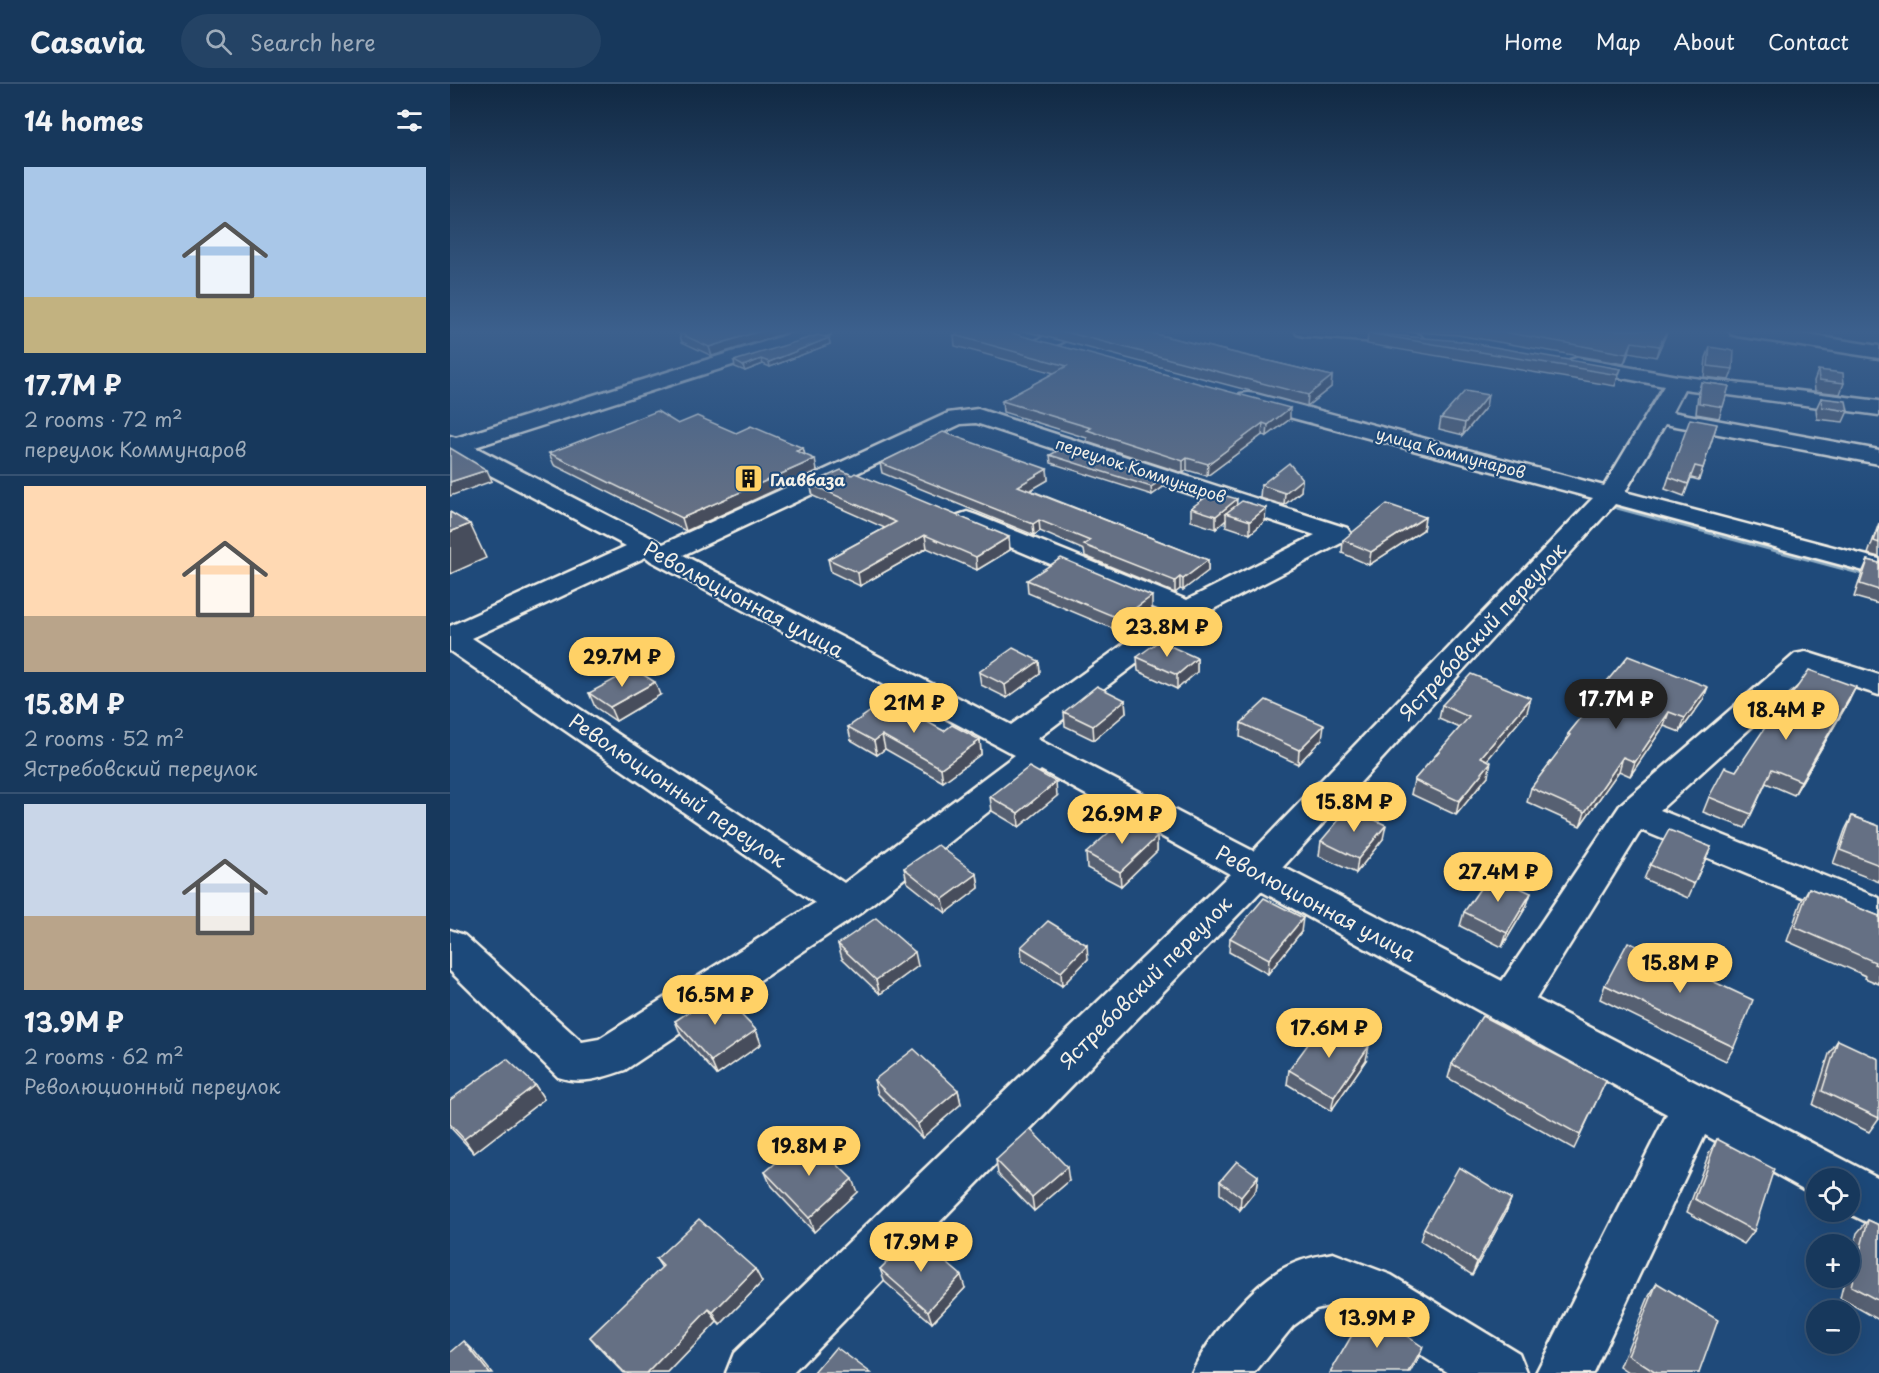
<!DOCTYPE html>
<meta charset="utf-8">
<style>
body{margin:0;font-family:"Playpen Sans",sans-serif;background:#244365;color:#f1f3f6;height:100vh;display:flex;flex-direction:column;font-size:22px;white-space:nowrap}
*{box-sizing:border-box;margin:0}
p{font-size:20px;color:#9eacbb}
.icon{flex:none;width:33px;height:33px;fill:none;stroke:currentColor;stroke-width:2;stroke-linecap:round;stroke-linejoin:round}
.map{position:relative;flex:1;overflow:hidden}
.drawer{display:flex;flex-direction:column;background:#17385c;width:450px}
.drawer>*{flex:none}
.fabs{position:absolute;left:1356px;top:1084px;display:grid;gap:12px}
.fabs a{display:grid;place-items:center;width:54px;height:54px;border-radius:50%;background:#17385c;box-shadow:0 6px 24px #0002,0 0 0 2px #365272;font-size:30px}
.price{position:absolute;translate:-50% -51px;padding:0 14px;border-radius:21px;background:#ffd166;color:#111;font-size:20px;line-height:39px;filter:drop-shadow(0 2px 3px #0008)}
.price::after{content:'';position:absolute;left:50%;top:36px;width:18px;height:14px;margin-left:-9px;background:inherit;clip-path:polygon(0 0,100% 0,50% 100%)}
.price.active{background:#222;color:#fff}
ul{padding:0;list-style:none}
li{display:grid;align-content:center;gap:12px;height:318px;padding:0 24px}
li+li{border-top:2px solid #365272}
li span{display:grid;place-items:center;height:186px;border-radius:0px;color:#555}
li>.icon{margin-inline-start:auto}
span .icon{width:108px;height:108px;fill:#fffc;stroke-width:1}
li b{font-size:26px}
h2{display:flex;justify-content:space-between;align-items:center;height:72px;padding:0 24px;font-size:26px}
header{display:flex;align-items:center;gap:36px;box-sizing:border-box;height:84px;padding:0 30px;background:#17385c;border-bottom:2px solid #365272}
header strong{font-size:28px}
nav{display:flex;gap:33px;margin-inline-start:auto;font-size:21px}
.search{width:420px;height:54px;background:#244365;display:flex;align-items:center;gap:15px;box-sizing:border-box;padding:0 21px;border-radius:33px;color:#9eacbb;font-size:22px}
main{display:flex;flex:1;min-height:0}
.map>svg:first-child{display:block}
</style>
<header>
<strong>Casavia</strong>
<div class="search"><svg class="icon" aria-label="search" viewBox="0 0 24 24"><circle cx="10" cy="10" r="6"/><path d="M15 15l6 6"/></svg>Search here</div>
<nav><a>Home</a><a>Map</a><a>About</a><a>Contact</a></nav>
</header>
<main>
<section class="drawer">
<h2>14 homes<svg class="icon" aria-label="filters" viewBox="0 0 24 24"><path d="M4 7h16M4 17h16"/><circle cx="9" cy="7" r="2"/><circle cx="15" cy="17" r="2"/></svg></h2>
<ul>
<li><span style="background:linear-gradient(#a9c7e8 70%,#c2b280 0)"><svg class="icon" aria-label="home" viewBox="0 0 24 24"><path d="M3 11l9-7 9 7M6 9v11h12V9"/></svg></span><div><b>17.7M ₽</b><p>2 rooms · 72 m²</p><p>переулок Коммунаров</p></div></li>
<li><span style="background:linear-gradient(#ffd9b3 70%,#b9a48a 0)"><svg class="icon" aria-label="home" viewBox="0 0 24 24"><path d="M3 11l9-7 9 7M6 9v11h12V9"/></svg></span><div><b>15.8M ₽</b><p>2 rooms · 52 m²</p><p>Ястребовский переулок</p></div></li>
<li><span style="background:linear-gradient(#c9d6e8 60%,#b9a48a 0)"><svg class="icon" aria-label="home" viewBox="0 0 24 24"><path d="M3 11l9-7 9 7M6 9v11h12V9"/></svg></span><div><b>13.9M ₽</b><p>2 rooms · 62 m²</p><p>Революционный переулок</p></div></li>
</ul>
</section>
<div class="map">
<svg width="1429" height="1289" viewBox="0 0 1429 1289">
<rect width="100%" height="100%" fill="#1f4a7a"/>
<filter id="ink" filterUnits="userSpaceOnUse"><feTurbulence type="fractalNoise" baseFrequency=".0167" numOctaves="2"/><feDisplacementMap in="SourceGraphic" scale="12" xChannelSelector="R" yChannelSelector="G"/><feConvolveMatrix kernelMatrix="1 2 1 2 8 2 1 2 1" color-interpolation-filters="sRGB"/></filter>
<g filter="url(#ink)">
<g fill="none" stroke-linecap="round" stroke-linejoin="round">
<polyline stroke="#8daac0" stroke-width="8" points="1165,421 1429,492"/>
<defs>
<g id="minor">
<path d="M352 246H382L380 250 25 363 213 460 498 329 528 325 897 444 901 450 897 456 748 533 587 655 803 767 1143 414 790 320 787 315 790 310 798 309 806 310 1154 402 1214 302 1120 284 1117 280 1120 276 1127 274 1227 292 1429 317V331L1234 305 1222 328 1429 366V380L1215 340 1175 408 1429 475V491L1165 420 833 783 1052 897 1171 720 1345 570 1356 568 1429 591V611L1361 589 1210 726 1429 814V845L1191 746 1086 915 1429 1094V1144L1396 1128H1400V1095H1366V1112L1255 1051 1143 1289H1086L1217 1030 811 807 343 1289H276L284 1269 780 790 591 686 409 830 175 986C152 994 131 1001 108 993L0 887V846L14 851 132 958 149 955 365 819 0 567V542L176 462 0 370V352L6 354ZM526 339 865 451 737 516 526 431 517 428 508 431 504 436 508 441 717 529 561 641 233 471 511 340ZM196 473 201 477 565 671 394 799 22 554Z"/>
<polygon points="607,246 631,246 629,250 599,265 585,265 582,261 585,257"/>
<path d="M845 246C885 246 930 241 970 251L973 255 970 259 963 261 854 252 847 250Z"/>
<polygon points="1279,246 1327,246 1429,262 1429,274 1288,252 1281,250"/>
<path d="M883 1169 941 1191 1069 1269 1077 1289H999L905 1230 883 1221 866 1225 843 1242 805 1289H742C756 1255 805 1197 838 1182 852 1175 867 1172 883 1169Z"/>
</g>
</defs>
<use href="#minor" stroke="#f4f1e8" stroke-width="5"/>
<use href="#minor" fill="#1f4a7a" fill-rule="evenodd"/>
</g>
<g fill="#576072" stroke="#f4f1e8" stroke-width="1.5">
<polygon points="571,246 705,246 702,249 882,292 881,303 857,322"/>
<polygon points="942,246 1218,246 1206,273 1179,268 1174,280 1008,251"/>
<polygon points="342,247 262,272 232,258 229,249"/>
<polygon points="918,249 1171,285 1165,302 917,260"/>
<polygon points="504,251 840,335 817,352 812,351 757,392 737,386 733,389 637,358 637,354 553,328 552,317 604,289 505,262"/>
<polygon points="379,254 380,260 320,283 313,280 295,287 285,283 284,277"/>
<polygon points="1260,263 1283,285 1279,296 1254,293 1256,274"/>
<polygon points="1368,286 1394,299 1390,310 1365,307 1364,297"/>
<polygon points="1251,298 1279,302 1269,334 1246,330 1248,309"/>
<polygon points="1371,314 1398,327 1393,338 1367,335 1366,325"/>
<polygon points="1036,323 1013,351 989,345 991,334"/>
<polygon points="228,340 286,349 353,364 355,371 367,387 236,447 104,381 99,369"/>
<polygon points="1267,340 1249,396 1241,394 1234,412 1215,405 1219,393"/>
<polygon points="600,371 713,403 702,411 601,379"/>
<polygon points="430,379 597,385 598,396 580,406 758,476 758,487 733,506 730,505 725,509 635,472 634,466 590,447 584,451 432,389"/>
<polygon points="852,395 851,407 834,421 810,414 811,401"/>
<polygon points="360,400 560,466 527,486 477,464 410,502 381,488 378,475 435,444 363,412"/>
<polygon points="787,421 815,437 800,450 776,442 776,436 766,445 741,437 741,424"/>
<polygon points="975,433 973,446 919,481 892,469 893,456"/>
<polygon points="1429,439 1429,473 1418,470"/>
<polygon points="1418,476 1429,479 1429,520 1404,513 1412,489"/>
<polygon points="577,496 702,525 671,548 578,509"/>
<polygon points="687,573 747,574 747,588 727,605 688,587"/>
<polygon points="589,577 590,590 557,614 531,601 529,588"/>
<polygon points="1153,602 1253,616 1230,648 1214,642 1180,692 1169,687 1130,742 1077,718 1081,704 1116,658 1118,650 1151,610"/>
<polygon points="139,609 210,611 166,637 145,623"/>
<polygon points="675,616 676,629 644,656 615,642 614,628"/>
<polygon points="1399,617 1344,711 1316,699 1295,744 1253,728 1259,713 1286,687 1332,625"/>
<polygon points="992,621 1077,628 1037,676 1038,692 1006,731 961,710 964,696 1010,644 989,635"/>
<polygon points="791,639 872,655 848,680 790,653"/>
<polygon points="398,643 494,647 530,656 531,670 493,698 435,665 427,671 401,656"/>
<polygon points="607,712 569,743 542,727 540,713"/>
<polygon points="1402,732 1429,742 1429,798 1383,780 1395,746"/>
<polygon points="707,753 707,767 671,802 637,784 636,769"/>
<polygon points="933,755 906,789 869,772 871,757"/>
<polygon points="1261,763 1238,814 1194,795 1200,781"/>
<polygon points="454,784 527,790 529,804 496,829 457,798"/>
<polygon points="1359,804 1429,832 1429,900 1415,894 1416,892 1337,857 1351,818"/>
<polygon points="1081,809 1076,823 1052,863 1010,842 1014,828"/>
<polygon points="851,848 818,890 779,868 780,854"/>
<polygon points="388,860 468,882 430,910 392,874"/>
<polygon points="571,863 638,875 612,902 572,877"/>
<polygon points="1155,901 1284,963 1276,977 1150,915"/>
<polygon points="225,937 306,946 311,960 267,991 231,951"/>
<polygon points="1388,956 1429,1034 1419,1048 1363,1021 1379,970"/>
<polygon points="916,976 881,1027 837,1000 839,986"/>
<polygon points="1002,980 1156,997 1124,1065 998,994"/>
<polygon points="424,996 508,1006 511,1020 472,1054 428,1010"/>
<polygon points="85,1001 94,1015 24,1069 0,1043 0,1016"/>
<polygon points="1267,1055 1304,1147 1294,1160 1237,1128 1259,1069"/>
<polygon points="546,1076 619,1097 584,1127 548,1090"/>
<polygon points="315,1088 407,1108 364,1148 321,1102"/>
<polygon points="808,1092 806,1106 790,1126 770,1110 770,1097"/>
<polygon points="1061,1115 1056,1128 1022,1191 970,1157 974,1144"/>
<polygon points="1418,1136 1429,1141 1429,1236 1390,1214 1395,1194 1400,1194 1400,1177 1407,1149"/>
<polygon points="206,1175 305,1185 312,1198 270,1241 267,1238 218,1289 173,1289 150,1265 140,1253 212,1184"/>
<polygon points="430,1185 515,1204 482,1239 435,1198"/>
<polygon points="1207,1199 1249,1289 1179,1289 1170,1283 1199,1212"/>
</g>
<g fill="#474e5c" stroke="#f4f1e8" stroke-width="1.5">
<polygon points="313,246 342,247 262,272 259,263"/>
<polygon points="697,246 705,246 696,258 696,248"/>
<polygon points="1217,246 1218,246 1206,273 1209,262"/>
<polygon points="379,254 380,260 320,283 319,278"/>
<polygon points="1182,258 1179,268 1174,280 1177,270"/>
<polygon points="311,275 313,280 295,287 293,282"/>
<polygon points="882,292 881,303 857,322 858,311"/>
<polygon points="1038,311 1036,323 1013,351 1015,339"/>
<polygon points="840,324 840,335 817,352 818,341"/>
<polygon points="813,339 812,351 757,392 758,380"/>
<polygon points="353,364 356,375 346,367"/>
<polygon points="737,374 737,386 733,389 733,377"/>
<polygon points="365,375 367,387 236,447 232,434"/>
<polygon points="597,385 598,396 569,413 568,402"/>
<polygon points="37,386 42,397 0,412 0,398"/>
<polygon points="713,395 713,403 702,411 701,403"/>
<polygon points="852,395 851,407 834,421 835,409"/>
<polygon points="787,415 786,428 776,429 776,436 766,445 766,432"/>
<polygon points="816,424 815,437 800,450 800,437"/>
<polygon points="975,433 973,446 919,481 921,468"/>
<polygon points="589,436 590,447 584,451 583,440"/>
<polygon points="20,440 36,474 0,490 0,448"/>
<polygon points="475,451 477,464 410,502 408,489"/>
<polygon points="559,453 560,466 527,486 526,473"/>
<polygon points="758,476 758,487 733,506 733,495"/>
<polygon points="730,493 730,505 725,509 725,497"/>
<polygon points="702,512 702,525 671,548 670,535"/>
<polygon points="747,574 747,588 727,605 727,591"/>
<polygon points="589,577 590,590 557,614 555,601"/>
<polygon points="205,598 210,611 166,637 160,623"/>
<polygon points="1258,603 1253,616 1230,648 1235,634"/>
<polygon points="1406,603 1399,617 1344,711 1351,697"/>
<polygon points="1081,614 1077,628 1028,687 1031,673"/>
<polygon points="675,616 676,629 644,656 643,642"/>
<polygon points="1219,628 1214,642 1180,692 1185,678"/>
<polygon points="874,641 872,655 848,680 849,666"/>
<polygon points="432,651 435,665 427,671 424,657"/>
<polygon points="530,656 531,670 493,698 491,684"/>
<polygon points="1173,673 1169,687 1130,742 1135,728"/>
<polygon points="1041,678 1038,692 1006,731 1009,717"/>
<polygon points="606,698 607,712 569,743 568,729"/>
<polygon points="936,741 933,755 906,789 908,775"/>
<polygon points="707,753 707,767 671,802 670,788"/>
<polygon points="527,790 529,804 496,829 493,815"/>
<polygon points="1081,809 1076,823 1052,863 1057,849"/>
<polygon points="853,834 851,848 818,890 819,875"/>
<polygon points="637,861 638,875 612,902 611,888"/>
<polygon points="465,868 468,882 430,910 426,896"/>
<polygon points="306,946 311,960 267,991 261,977"/>
<polygon points="919,962 916,976 881,1027 884,1013"/>
<polygon points="85,1001 94,1015 24,1069 14,1055"/>
<polygon points="508,1006 511,1020 472,1054 468,1040"/>
<polygon points="617,1083 619,1097 584,1127 582,1113"/>
<polygon points="808,1092 806,1106 790,1126 791,1113"/>
<polygon points="402,1095 407,1108 364,1148 359,1134"/>
<polygon points="1061,1115 1056,1128 1022,1191 1027,1178"/>
<polygon points="305,1185 312,1198 270,1241 263,1228"/>
<polygon points="511,1191 515,1204 482,1239 478,1227"/>
<polygon points="259,1225 267,1238 218,1289 197,1289"/>
<polygon points="14,1257 26,1269 42,1289 39,1289"/>
<polygon points="973,1263 968,1276 961,1289 959,1289"/>
</g>
<g fill="#657084" stroke="#f4f1e8" stroke-width="1.5">
<polygon points="238,246 313,246 259,263 229,249"/>
<polygon points="514,246 551,246 840,324 818,341 813,339 758,380 737,374 733,377 637,346 641,344 552,317 617,282 504,251"/>
<polygon points="608,246 697,246 696,248 882,292 858,311"/>
<polygon points="1043,246 1217,246 1209,262 1182,258 1177,270"/>
<polygon points="918,249 1010,257 1171,285 1168,291"/>
<polygon points="368,251 379,254 319,278 311,275 293,282 284,277"/>
<polygon points="1260,263 1284,267 1283,285 1258,282"/>
<polygon points="1368,286 1393,289 1394,299 1369,296"/>
<polygon points="1251,298 1279,302 1273,323 1249,319"/>
<polygon points="1015,307 1038,311 1015,339 991,334"/>
<polygon points="1371,314 1396,317 1398,327 1372,323"/>
<polygon points="207,327 228,340 247,332 286,349 301,342 353,364 346,367 365,375 232,434 99,369"/>
<polygon points="1240,335 1267,340 1253,384 1245,382 1238,400 1219,393"/>
<polygon points="493,348 597,385 568,402 758,476 733,495 730,493 725,497 634,461 640,457 589,436 583,440 430,379"/>
<polygon points="614,363 713,395 701,403 600,371"/>
<polygon points="0,364 37,386 0,398"/>
<polygon points="839,379 852,395 835,409 811,401"/>
<polygon points="391,386 402,391 405,389 559,453 526,473 475,451 408,489 378,475 446,438 360,400"/>
<polygon points="763,408 787,415 766,432 741,424"/>
<polygon points="792,417 816,424 800,437 776,429"/>
<polygon points="937,420 975,433 921,468 893,456"/>
<polygon points="0,428 20,440 0,448"/>
<polygon points="1429,443 1429,459 1424,457"/>
<polygon points="611,474 702,512 670,535 577,496"/>
<polygon points="1418,476 1429,479 1429,506 1410,500"/>
<polygon points="709,557 747,574 727,591 687,573"/>
<polygon points="563,564 589,577 555,601 529,588"/>
<polygon points="1178,572 1258,603 1235,634 1219,628 1185,678 1173,673 1135,728 1081,704 1121,651 1118,650 1156,603 1153,602"/>
<polygon points="184,585 205,598 160,623 139,609"/>
<polygon points="1359,586 1406,603 1351,697 1322,685 1301,730 1259,713 1275,683 1286,687 1328,624 1332,625"/>
<polygon points="1021,590 1081,614 1031,673 1041,678 1009,717 964,696 1019,633 992,621"/>
<polygon points="647,602 675,616 643,642 614,628"/>
<polygon points="437,616 494,647 502,641 530,656 491,684 432,651 424,657 398,643"/>
<polygon points="816,616 874,641 849,666 791,639"/>
<polygon points="579,683 606,698 568,729 540,713"/>
<polygon points="899,724 936,741 908,775 871,757"/>
<polygon points="1402,732 1429,742 1429,781 1390,766"/>
<polygon points="674,735 707,753 670,788 636,769"/>
<polygon points="1219,746 1261,763 1244,800 1200,781"/>
<polygon points="488,761 527,790 493,815 454,784"/>
<polygon points="1040,790 1081,809 1057,849 1014,828"/>
<polygon points="1359,804 1429,832 1429,882 1424,880 1425,878 1345,843"/>
<polygon points="814,814 853,834 819,875 780,854"/>
<polygon points="426,834 465,868 426,896 388,860"/>
<polygon points="598,837 637,861 611,888 571,863"/>
<polygon points="1178,858 1303,916 1284,963 1155,901"/>
<polygon points="269,908 306,946 261,977 225,937"/>
<polygon points="1032,932 1156,997 1130,1051 1002,980"/>
<polygon points="875,937 919,962 884,1013 839,986"/>
<polygon points="1388,956 1429,975 1429,1034 1372,1007"/>
<polygon points="464,965 508,1006 468,1040 424,996"/>
<polygon points="57,975 85,1001 14,1055 0,1040 0,1016"/>
<polygon points="580,1045 617,1083 582,1113 546,1076"/>
<polygon points="358,1052 402,1095 359,1134 315,1088"/>
<polygon points="1267,1055 1324,1085 1304,1147 1245,1115"/>
<polygon points="787,1077 808,1092 791,1113 770,1097"/>
<polygon points="1009,1083 1061,1115 1027,1178 974,1144"/>
<polygon points="249,1135 305,1185 263,1228 259,1225 197,1289 175,1289 140,1253 213,1182 206,1175"/>
<polygon points="1418,1136 1429,1141 1429,1217 1401,1202"/>
<polygon points="464,1151 511,1191 478,1227 430,1185"/>
<polygon points="1207,1199 1268,1236 1249,1289 1206,1289 1178,1271"/>
<polygon points="917,1225 973,1263 959,1289 880,1289"/>
<polygon points="14,1257 39,1289 0,1289 0,1269"/>
<polygon points="386,1263 421,1289 364,1289"/>
</g>
</g>
<linearGradient id="sky" x2="0" y2="1"><stop stop-color="#112943"/><stop offset="0.58" stop-color="#3c608d"/><stop offset="1" stop-color="#3c608d" stop-opacity="0"/></linearGradient>
<rect width="1429" height="427" fill="url(#sky)"/>
<defs>
<symbol id="building-square" viewBox="-11 -11 22 22"><rect x="-9" y="-9" width="18" height="18" rx="4" fill="#ffd166" stroke="#1f4a7a"/><path d="M-4-6H4V6H1V3H-1V6H-4ZM-2.5-4.3h1.7v1.8h-1.7ZM.8-4.3h1.7v1.8H.8ZM-2.5-1h1.7V.8h-1.7ZM.8-1h1.7V.8H.8Z" fill="#111"/></symbol>
</defs>
<g fill-rule="evenodd">
<use href="#building-square" x="282" y="378" width="33" height="33"/>
</g>
<g text-anchor="middle" dominant-baseline="central" stroke-width="4.5" stroke-linejoin="round" paint-order="stroke">
<g font-size="16" fill="#f4f1e8" stroke="#1f4a7a">
<text transform="translate(1001 368) rotate(15)">улица Коммунаров</text>
<text transform="translate(691 385) rotate(18)">переулок Коммунаров</text>
</g>
<g font-size="16" font-weight="bold" fill="#f4f1e8" stroke="#1f4a7a" text-anchor="start">
<text x="320" y="395">Главбаза</text>
</g>
<g font-size="20" fill="#f4f1e8" stroke="#1f4a7a">
<text transform="translate(294 515) rotate(28)">Революционная улица</text>
<text transform="translate(1032 547) rotate(-47)">Ястребовский переулок</text>
<text transform="translate(228 706) rotate(34)">Революционный переулок</text>
<text transform="translate(866 819) rotate(28)">Революционная улица</text>
<text transform="translate(695 898) rotate(-45)">Ястребовский переулок</text>
</g>
</g>
</svg>
<div class="fabs">
<a><svg class="icon" aria-label="locate" viewBox="0 0 24 24"><circle cx="12" cy="12" r="6"/><path d="M12 2v4M12 18v4M2 12h4M18 12h4"/></svg></a>
<a>+</a>
<a>−</a>
</div>
<b class="price" style="left:717px;top:574px">23.8M ₽</b>
<b class="price" style="left:172px;top:604px">29.7M ₽</b>
<b class="price active" style="left:1166px;top:646px">17.7M ₽</b>
<b class="price" style="left:464px;top:650px">21M ₽</b>
<b class="price" style="left:1336px;top:657px">18.4M ₽</b>
<b class="price" style="left:904px;top:749px">15.8M ₽</b>
<b class="price" style="left:672px;top:761px">26.9M ₽</b>
<b class="price" style="left:1048px;top:819px">27.4M ₽</b>
<b class="price" style="left:1230px;top:910px">15.8M ₽</b>
<b class="price" style="left:265px;top:942px">16.5M ₽</b>
<b class="price" style="left:879px;top:975px">17.6M ₽</b>
<b class="price" style="left:359px;top:1093px">19.8M ₽</b>
<b class="price" style="left:471px;top:1189px">17.9M ₽</b>
<b class="price" style="left:927px;top:1265px">13.9M ₽</b>
</div>
</main>
